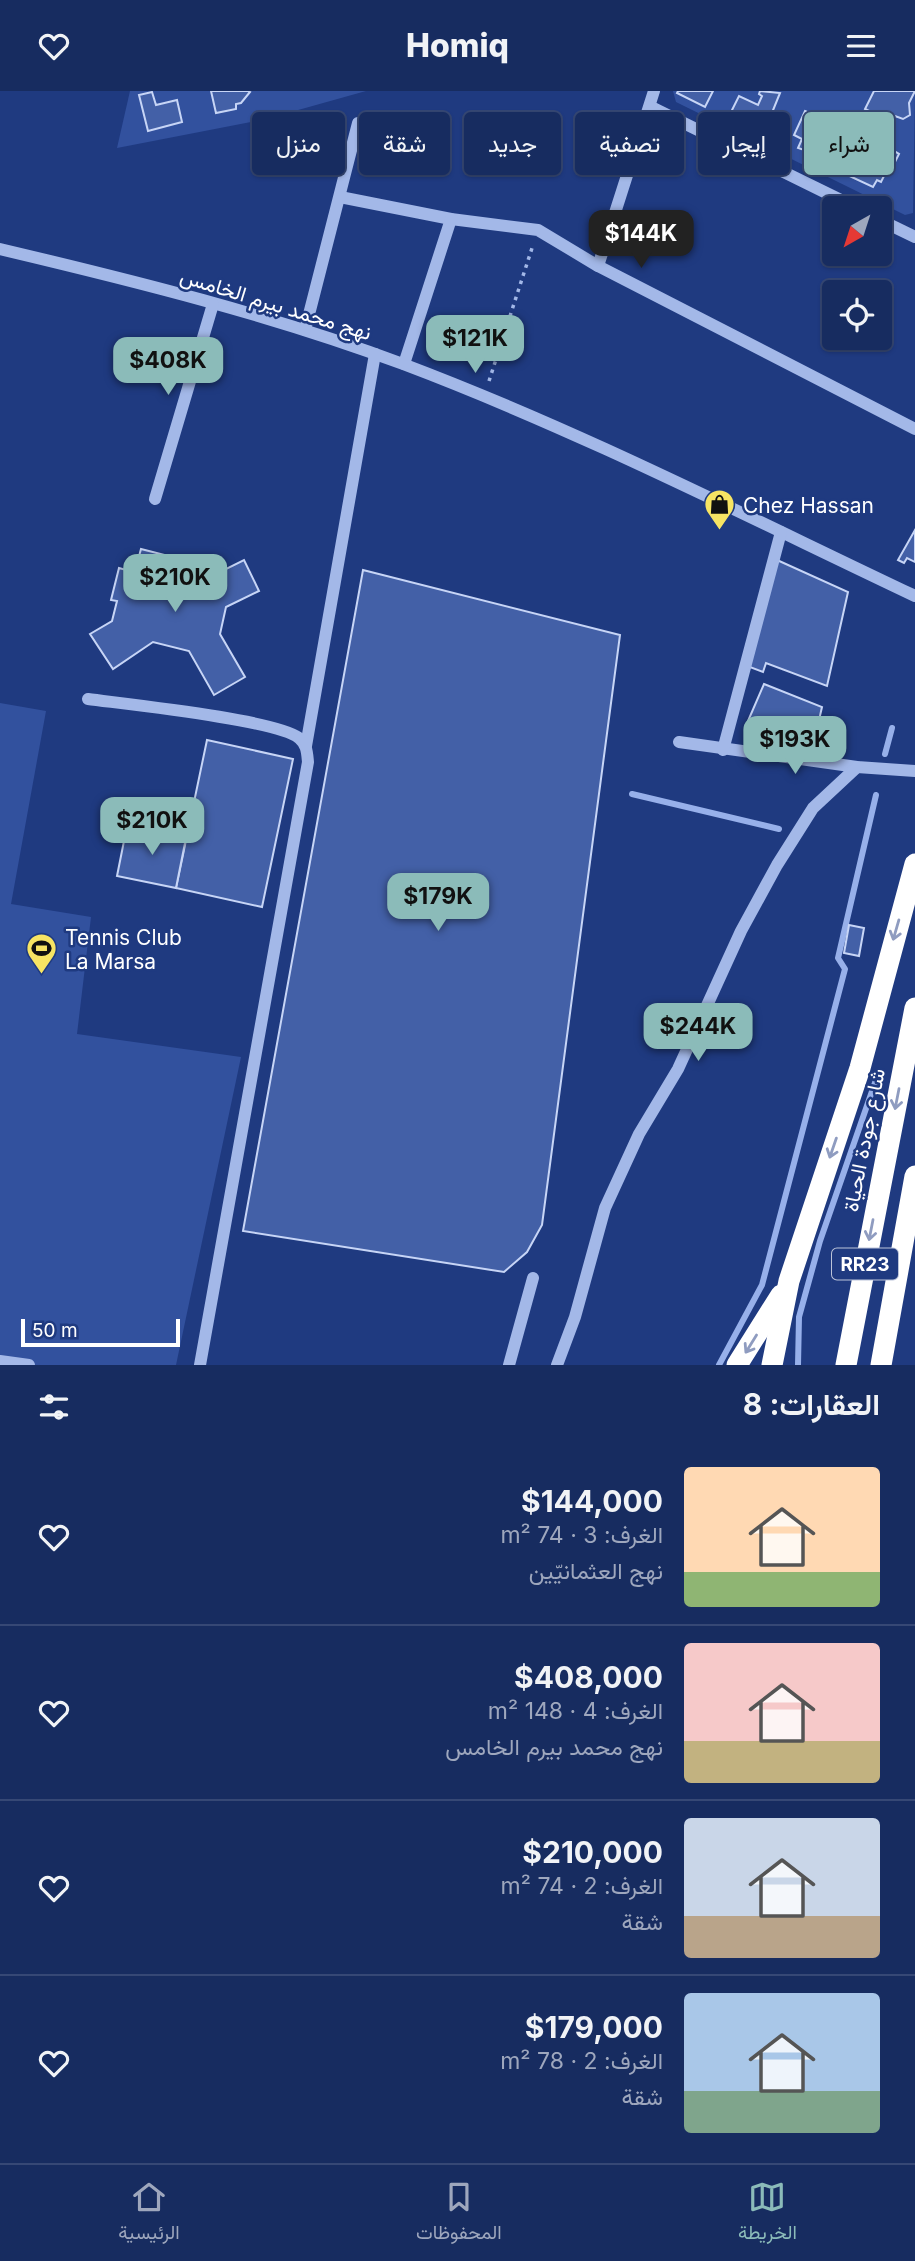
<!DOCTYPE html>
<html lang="ar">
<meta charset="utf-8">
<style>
body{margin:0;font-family:Inter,Vazirmatn,sans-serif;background:#203466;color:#f1f3f6;direction:rtl;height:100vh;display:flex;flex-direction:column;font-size:26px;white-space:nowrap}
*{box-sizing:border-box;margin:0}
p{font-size:23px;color:#9ea7bd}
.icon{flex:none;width:38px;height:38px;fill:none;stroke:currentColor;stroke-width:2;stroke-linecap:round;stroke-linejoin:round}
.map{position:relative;height:1274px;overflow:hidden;direction:ltr}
.details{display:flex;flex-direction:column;background:#172c60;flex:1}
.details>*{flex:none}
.top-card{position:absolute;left:21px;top:21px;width:873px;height:63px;direction:rtl;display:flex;gap:14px}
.needle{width:46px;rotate:219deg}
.tools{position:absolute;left:822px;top:105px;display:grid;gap:14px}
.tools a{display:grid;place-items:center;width:70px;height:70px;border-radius:7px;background:#172c60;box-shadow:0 2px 5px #0004,0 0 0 2px #364875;font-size:35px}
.scale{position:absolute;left:21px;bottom:18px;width:159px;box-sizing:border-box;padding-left:7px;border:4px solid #fff;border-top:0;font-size:19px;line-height:24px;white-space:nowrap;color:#fff;-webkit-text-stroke:5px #1f3a80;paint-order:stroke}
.price{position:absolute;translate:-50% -60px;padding:0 16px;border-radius:14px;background:#8bbbb9;color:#111;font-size:23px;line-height:46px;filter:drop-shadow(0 2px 4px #0008)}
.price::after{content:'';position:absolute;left:50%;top:42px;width:21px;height:16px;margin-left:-10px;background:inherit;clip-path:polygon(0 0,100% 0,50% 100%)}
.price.selected{background:#222;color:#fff}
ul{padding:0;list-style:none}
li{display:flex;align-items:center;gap:21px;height:175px;padding:0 35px}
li+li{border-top:2px solid #364875}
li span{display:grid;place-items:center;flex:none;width:196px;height:140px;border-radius:7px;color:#555}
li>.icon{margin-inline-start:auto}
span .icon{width:84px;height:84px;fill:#fffc;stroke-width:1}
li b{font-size:30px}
h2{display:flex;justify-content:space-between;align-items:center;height:84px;padding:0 35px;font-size:30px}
.pill{padding:0 24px;border-radius:7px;background:#172c60;box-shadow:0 2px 5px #0004,0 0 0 2px #364875;font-size:24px;line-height:63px}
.pill.selected{background:#8bbbb9;color:#111}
header{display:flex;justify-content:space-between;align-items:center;height:91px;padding:0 35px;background:#172c60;font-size:32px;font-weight:800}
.tab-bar{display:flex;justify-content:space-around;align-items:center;height:98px;border-top:2px solid #364875;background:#172c60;font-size:19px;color:#9ea7bd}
.tab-bar a{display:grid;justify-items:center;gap:4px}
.tab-bar .selected{color:#8bbbb9}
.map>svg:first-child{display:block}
</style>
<header><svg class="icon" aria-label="menu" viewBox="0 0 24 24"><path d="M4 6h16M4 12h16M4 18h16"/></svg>Homiq<svg class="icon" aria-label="heart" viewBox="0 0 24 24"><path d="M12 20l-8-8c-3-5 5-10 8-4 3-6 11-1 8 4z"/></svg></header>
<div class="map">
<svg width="915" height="1274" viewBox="0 0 915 1274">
<rect width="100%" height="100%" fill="#1f3a80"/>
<g fill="#32519e">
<polygon points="130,0 366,0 266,28 117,57"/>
<polygon points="673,0 915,0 913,122 905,124 676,11"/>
<polygon points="0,612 46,620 11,813 91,826 77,943 241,966 176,1274 0,1274"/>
</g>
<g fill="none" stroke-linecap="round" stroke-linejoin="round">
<g stroke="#97b0ea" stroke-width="6">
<polyline points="885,663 892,637"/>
<polyline points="632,703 779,738"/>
<polyline points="719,1274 762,1194 845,878 838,867 876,704"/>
<polyline points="798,1274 799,1226 820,1150 878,983"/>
</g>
</g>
<g fill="#4360a7" stroke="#c7d5f6" stroke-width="2">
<polygon points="211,0 248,0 250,1 241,12 236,13 236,18 216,22"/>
<polygon points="678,0 713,0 705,16 677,2"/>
<polygon points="760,0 780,2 763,44 728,27 739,5 758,14 762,5 759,3"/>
<polygon points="874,0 915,0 909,12 910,24 903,28 895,25 892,31 865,18"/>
<polygon points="152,1 156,14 177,9 182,31 148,40 139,4"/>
<polygon points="805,20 836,34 822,65 798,57 802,48 794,44"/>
<polygon points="866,43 899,63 890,81 887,79 881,91 877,89 873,96 843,82 849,69 853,71"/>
<polygon points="915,439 915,471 907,467 904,472 898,469"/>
<polygon points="141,458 188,470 185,482 206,488 244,469 259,500 226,516 220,543 245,586 214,604 189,560 153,551 113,578 90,543 112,530 117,510 111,509 119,477 130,480 133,468 138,469"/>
<polygon points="777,469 848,501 827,595 766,572 763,581 747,575"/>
<polygon points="363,479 620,544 542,1134 527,1161 504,1181 243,1140"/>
<polygon points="764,593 822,616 813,655 748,630"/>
<polygon points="207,649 293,668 262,816 176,797"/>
<polygon points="127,735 186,747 176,797 117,785"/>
<polygon points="849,834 864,837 859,865 844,862"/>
</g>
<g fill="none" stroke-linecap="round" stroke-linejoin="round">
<polyline stroke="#a3b8e8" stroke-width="3.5" stroke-dasharray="3.5 5" stroke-linecap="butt" points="489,290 533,154"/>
<g stroke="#a3b8e8" stroke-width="12">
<polyline points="651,16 857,117"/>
<polyline points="340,106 451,128 538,139 598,175 915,338"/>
<polyline points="880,129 915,146"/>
<path d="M0 158C135 190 272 224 403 273 578 339 746 425 915 505"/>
<polyline points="598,175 654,0"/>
<polyline points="305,239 358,32"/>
<polyline points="404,273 451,128"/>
<polyline points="155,408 213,213"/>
<path d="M88 608C125 613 277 629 299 647 307 654 307 661 308 671L200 1274"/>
<polyline points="679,651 857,676 915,680"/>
<polyline points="306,655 375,263"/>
<polyline points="723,659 781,441"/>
<polyline points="0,1270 29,1274"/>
<polyline points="509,1274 533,1187"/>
<polyline points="557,1274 575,1226 605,1117 639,1043 678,978 741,840 777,774 813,717 857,676"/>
</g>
<g stroke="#fff" stroke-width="21">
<polyline points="737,1274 781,1204"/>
<polyline points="772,1274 789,1190 860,977 915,773"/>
<polyline points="846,1274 915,917"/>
<polyline points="881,1274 915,1085"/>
</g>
</g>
<defs><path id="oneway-shaft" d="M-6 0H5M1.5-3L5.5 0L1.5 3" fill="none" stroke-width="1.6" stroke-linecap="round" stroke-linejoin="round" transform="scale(1.75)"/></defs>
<g stroke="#8f9cc0">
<use href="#oneway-shaft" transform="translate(896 839) rotate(106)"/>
<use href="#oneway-shaft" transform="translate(897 1008) rotate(101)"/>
<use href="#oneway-shaft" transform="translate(833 1057) rotate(109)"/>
<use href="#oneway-shaft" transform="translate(871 1139) rotate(101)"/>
<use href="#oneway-shaft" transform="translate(751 1253) rotate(122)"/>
</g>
<defs>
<symbol id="shop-pin" viewBox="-11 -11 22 30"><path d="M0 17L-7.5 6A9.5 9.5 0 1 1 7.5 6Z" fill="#f7e463" stroke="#1f3a80"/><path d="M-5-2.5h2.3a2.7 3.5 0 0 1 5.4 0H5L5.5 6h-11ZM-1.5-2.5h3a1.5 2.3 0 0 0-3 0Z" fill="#111"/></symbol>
<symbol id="stadium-pin" viewBox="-11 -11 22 30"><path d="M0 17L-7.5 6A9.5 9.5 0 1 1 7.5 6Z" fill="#f7e463" stroke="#1f3a80"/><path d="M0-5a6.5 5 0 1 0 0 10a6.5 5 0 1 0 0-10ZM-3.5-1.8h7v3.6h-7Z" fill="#111"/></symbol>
</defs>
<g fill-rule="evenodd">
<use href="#shop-pin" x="702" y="396" width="35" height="47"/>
<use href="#stadium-pin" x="24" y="840" width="35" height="47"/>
</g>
<g text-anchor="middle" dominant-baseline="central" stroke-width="5" stroke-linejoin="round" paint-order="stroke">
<rect fill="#1f3a80" stroke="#bcc4d9" stroke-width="2" x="832" y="1157.5" width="66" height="31" rx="5"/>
<g font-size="19" font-weight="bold" fill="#fff">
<text x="865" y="1173">RR23</text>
</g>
<g font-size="21" fill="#fff" stroke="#1f3a80">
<text transform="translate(276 213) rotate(17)">نهج محمد بيرم الخامس</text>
<text transform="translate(864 1049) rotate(-79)">شارع جودة الحياة</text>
</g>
<g font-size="21" fill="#fff" stroke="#1f3a80" text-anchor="start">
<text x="743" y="414">Chez Hassan</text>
<text x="65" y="846">Tennis Club<tspan x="65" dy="24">La Marsa</tspan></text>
</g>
</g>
</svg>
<div class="tools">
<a><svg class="needle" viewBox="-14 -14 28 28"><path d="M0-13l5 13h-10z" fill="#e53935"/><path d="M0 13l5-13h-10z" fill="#9ea7bd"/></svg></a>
<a><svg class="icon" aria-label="locate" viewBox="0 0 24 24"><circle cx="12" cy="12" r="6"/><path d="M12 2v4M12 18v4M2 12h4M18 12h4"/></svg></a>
</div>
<div class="scale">50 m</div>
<b class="price selected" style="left:641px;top:179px">$144K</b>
<b class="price" style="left:475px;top:284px">$121K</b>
<b class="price" style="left:168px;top:306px">$408K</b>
<b class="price" style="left:175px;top:523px">$210K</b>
<b class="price" style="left:795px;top:685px">$193K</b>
<b class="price" style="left:152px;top:766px">$210K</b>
<b class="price" style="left:438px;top:842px">$179K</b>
<b class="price" style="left:698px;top:972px">$244K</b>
<div class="top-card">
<a class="pill selected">شراء</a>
<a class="pill">إيجار</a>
<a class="pill">تصفية</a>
<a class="pill">جديد</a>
<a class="pill">شقة</a>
<a class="pill">منزل</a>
</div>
</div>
<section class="details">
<h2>العقارات: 8<svg class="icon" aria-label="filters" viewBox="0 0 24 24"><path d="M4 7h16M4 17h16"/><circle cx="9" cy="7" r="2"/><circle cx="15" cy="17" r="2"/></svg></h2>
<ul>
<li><span style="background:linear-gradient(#ffd9b3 75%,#8fb573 0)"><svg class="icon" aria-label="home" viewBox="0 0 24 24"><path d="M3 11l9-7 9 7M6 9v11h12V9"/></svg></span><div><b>$144,000</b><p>الغرف: 3 · 74 m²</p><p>نهج العثمانيّين</p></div><svg class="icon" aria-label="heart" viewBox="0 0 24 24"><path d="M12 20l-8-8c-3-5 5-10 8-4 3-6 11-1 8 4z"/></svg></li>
<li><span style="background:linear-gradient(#f6c9c9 70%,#c2b280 0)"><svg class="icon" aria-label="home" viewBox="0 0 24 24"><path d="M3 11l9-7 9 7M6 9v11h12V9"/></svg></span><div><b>$408,000</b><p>الغرف: 4 · 148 m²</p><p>نهج محمد بيرم الخامس</p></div><svg class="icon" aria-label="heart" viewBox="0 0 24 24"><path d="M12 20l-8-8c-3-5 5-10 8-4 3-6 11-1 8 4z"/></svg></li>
<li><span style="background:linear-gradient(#c9d6e8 70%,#b9a48a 0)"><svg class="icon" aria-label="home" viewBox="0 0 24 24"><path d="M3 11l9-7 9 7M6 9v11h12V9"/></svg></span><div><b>$210,000</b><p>الغرف: 2 · 74 m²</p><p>شقة</p></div><svg class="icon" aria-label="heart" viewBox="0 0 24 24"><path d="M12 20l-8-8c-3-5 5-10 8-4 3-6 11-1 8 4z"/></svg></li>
<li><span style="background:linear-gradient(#a9c7e8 70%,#7fa58c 0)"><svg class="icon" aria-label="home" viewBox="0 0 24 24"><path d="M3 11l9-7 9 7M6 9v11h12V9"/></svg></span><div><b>$179,000</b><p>الغرف: 2 · 78 m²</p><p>شقة</p></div><svg class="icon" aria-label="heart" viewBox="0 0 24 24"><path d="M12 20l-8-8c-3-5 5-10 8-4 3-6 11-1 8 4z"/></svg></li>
</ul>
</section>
<nav class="tab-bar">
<a class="selected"><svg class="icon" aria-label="map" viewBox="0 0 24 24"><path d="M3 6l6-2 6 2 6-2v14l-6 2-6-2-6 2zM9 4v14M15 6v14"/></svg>الخريطة</a>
<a><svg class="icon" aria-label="saved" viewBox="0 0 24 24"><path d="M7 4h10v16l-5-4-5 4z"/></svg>المحفوظات</a>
<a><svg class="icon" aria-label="home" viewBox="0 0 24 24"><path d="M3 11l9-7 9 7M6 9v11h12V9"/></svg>الرئيسية</a>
</nav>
